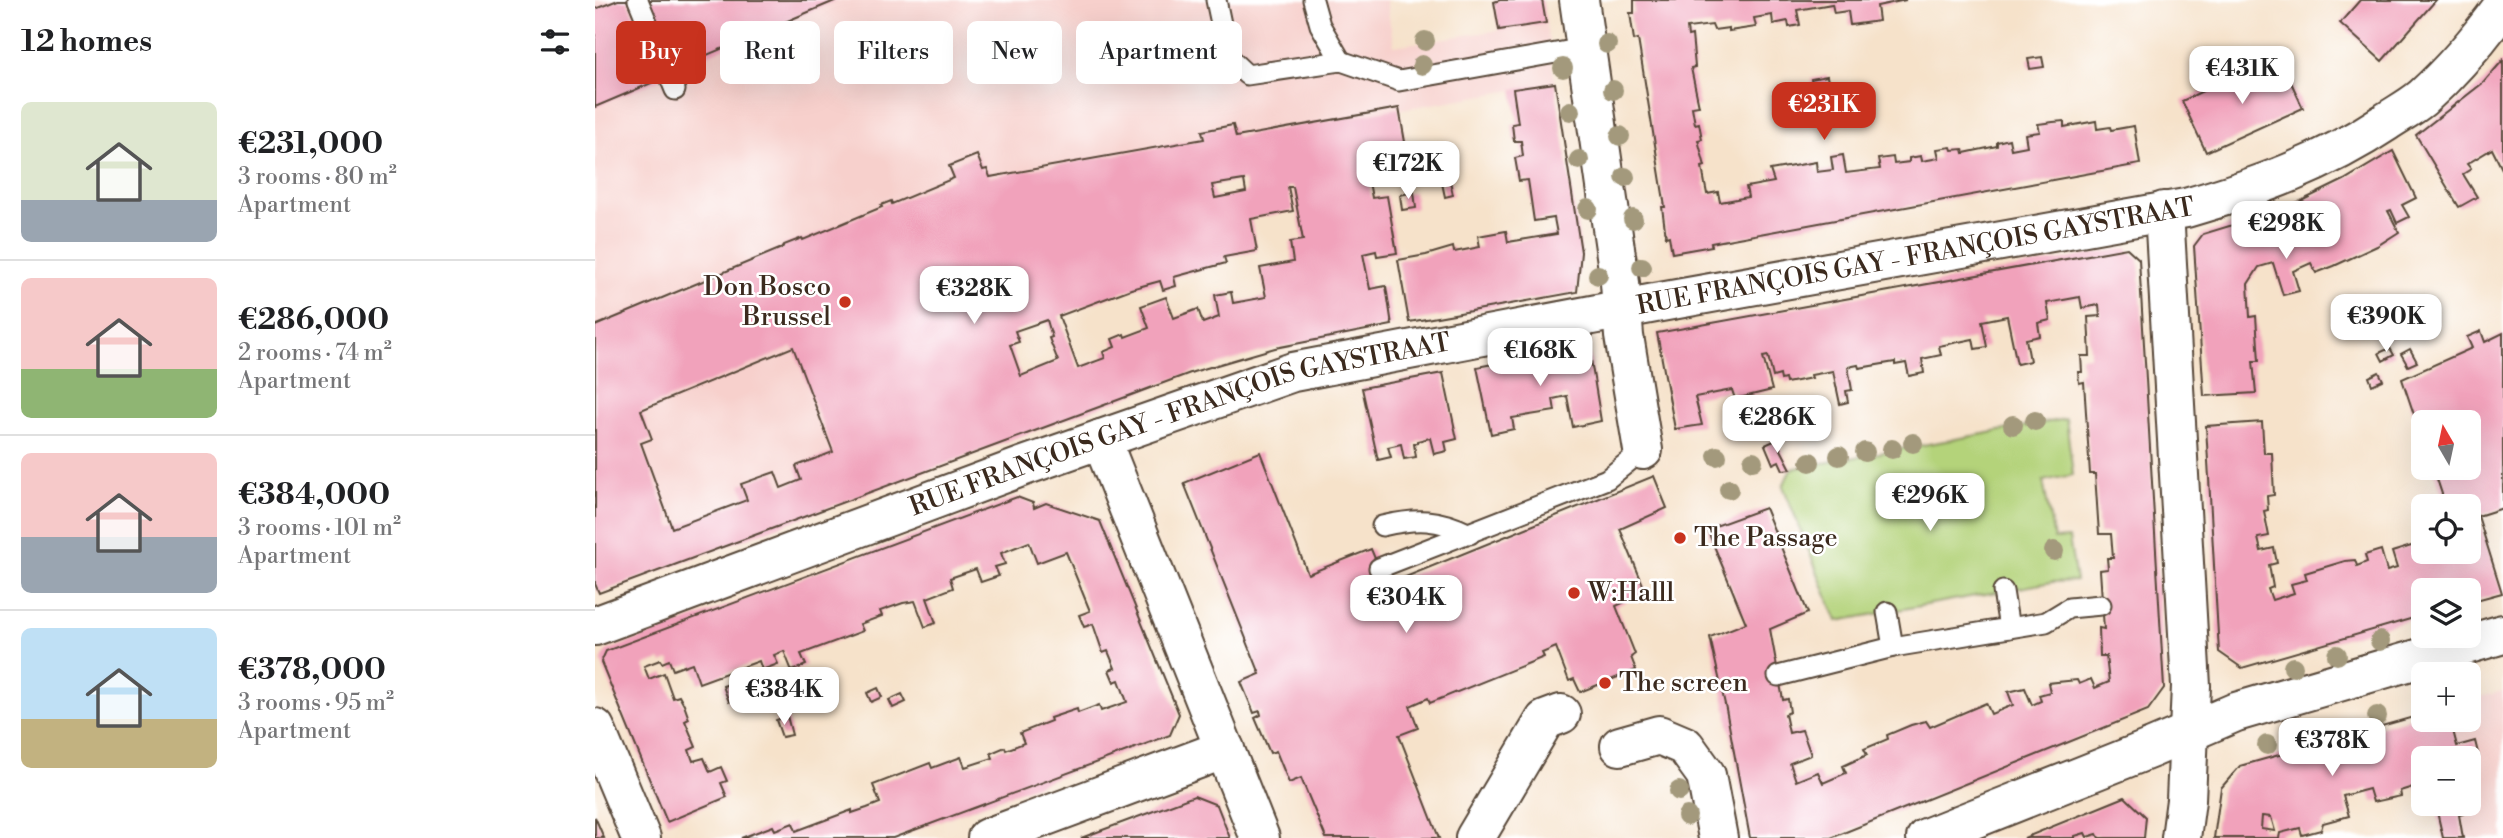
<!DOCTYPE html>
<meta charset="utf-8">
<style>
body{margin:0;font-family:"Libre Bodoni",serif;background:#f6f6f6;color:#202124;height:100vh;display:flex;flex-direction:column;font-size:26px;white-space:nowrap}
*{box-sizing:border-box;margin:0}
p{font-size:23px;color:#757577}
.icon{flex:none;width:38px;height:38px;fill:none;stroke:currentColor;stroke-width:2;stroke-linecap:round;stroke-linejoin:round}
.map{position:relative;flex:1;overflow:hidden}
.sheet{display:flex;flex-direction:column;background:#fff;width:595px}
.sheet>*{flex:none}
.guide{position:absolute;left:21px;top:21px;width:665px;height:63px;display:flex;gap:14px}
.needle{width:46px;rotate:351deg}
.tools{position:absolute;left:1816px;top:410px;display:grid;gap:14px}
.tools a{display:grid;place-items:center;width:70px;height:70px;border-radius:10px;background:#fff;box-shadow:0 7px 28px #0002;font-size:35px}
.price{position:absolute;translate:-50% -60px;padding:0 16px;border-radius:14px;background:#fff;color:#222;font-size:23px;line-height:46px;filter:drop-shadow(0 2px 4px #0008)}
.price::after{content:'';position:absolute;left:50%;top:42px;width:21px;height:16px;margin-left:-10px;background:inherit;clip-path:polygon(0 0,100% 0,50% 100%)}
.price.active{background:#c8321e;color:#fff}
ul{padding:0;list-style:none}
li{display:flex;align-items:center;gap:21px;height:175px;padding:0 21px}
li+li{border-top:2px solid #e0e0e0}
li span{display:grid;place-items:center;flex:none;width:196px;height:140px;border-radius:10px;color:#555}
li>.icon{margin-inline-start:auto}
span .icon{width:84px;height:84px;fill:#fffc;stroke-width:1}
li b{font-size:30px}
h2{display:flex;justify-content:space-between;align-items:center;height:84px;padding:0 21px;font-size:30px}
.tag{padding:0 24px;border-radius:10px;background:#fff;box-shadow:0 7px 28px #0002;font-size:24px;line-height:63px}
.tag.active{background:#c8321e;color:#fff}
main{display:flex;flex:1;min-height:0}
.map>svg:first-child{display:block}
</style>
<main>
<section class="sheet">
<h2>12 homes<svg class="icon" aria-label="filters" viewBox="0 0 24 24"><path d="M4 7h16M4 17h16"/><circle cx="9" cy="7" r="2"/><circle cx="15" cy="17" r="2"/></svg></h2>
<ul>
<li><span style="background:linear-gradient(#dfe7d0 70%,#9aa5b1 0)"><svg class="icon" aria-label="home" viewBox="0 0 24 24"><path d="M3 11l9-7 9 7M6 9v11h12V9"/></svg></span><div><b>€231,000</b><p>3 rooms · 80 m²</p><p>Apartment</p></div></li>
<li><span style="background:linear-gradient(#f6c9c9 65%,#8fb573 0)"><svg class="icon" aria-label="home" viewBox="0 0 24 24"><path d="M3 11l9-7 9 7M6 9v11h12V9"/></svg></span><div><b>€286,000</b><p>2 rooms · 74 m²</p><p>Apartment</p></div></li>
<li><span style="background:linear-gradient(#f6c9c9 60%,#9aa5b1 0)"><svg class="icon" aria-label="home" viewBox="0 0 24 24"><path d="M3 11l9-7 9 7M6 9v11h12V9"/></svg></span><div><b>€384,000</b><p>3 rooms · 101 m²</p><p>Apartment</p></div></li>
<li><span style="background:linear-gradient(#bfe0f5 65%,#c2b280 0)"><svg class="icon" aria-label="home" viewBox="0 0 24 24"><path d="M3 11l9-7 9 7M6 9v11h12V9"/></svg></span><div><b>€378,000</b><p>3 rooms · 95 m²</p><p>Apartment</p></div></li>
</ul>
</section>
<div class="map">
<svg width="1908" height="838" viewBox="0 0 1908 838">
<rect width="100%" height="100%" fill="#fff"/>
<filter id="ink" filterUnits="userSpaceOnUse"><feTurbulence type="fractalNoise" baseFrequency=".0143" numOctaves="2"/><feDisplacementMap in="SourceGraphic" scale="14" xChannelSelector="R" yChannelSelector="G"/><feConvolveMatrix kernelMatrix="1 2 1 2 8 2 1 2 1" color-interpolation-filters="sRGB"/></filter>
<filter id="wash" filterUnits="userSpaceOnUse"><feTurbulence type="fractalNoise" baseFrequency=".00686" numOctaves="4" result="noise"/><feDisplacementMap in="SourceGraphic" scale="28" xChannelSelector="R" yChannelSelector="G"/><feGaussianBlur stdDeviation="1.57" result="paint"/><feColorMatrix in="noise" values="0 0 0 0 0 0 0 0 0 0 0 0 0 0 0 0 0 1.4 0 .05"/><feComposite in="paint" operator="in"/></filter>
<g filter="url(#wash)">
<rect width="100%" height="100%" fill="#f6e2ca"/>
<g fill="#f7d0cc">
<polygon points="0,0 791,0 799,46 951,23 960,83 641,137 649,180 617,186 631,263 536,289 412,335 445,429 4,593 0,584"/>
<polygon points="1908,691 1908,838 1848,838 1840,803 1874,803 1874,758 1829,758 1820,716 1829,714 1829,719 1874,719 1874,700"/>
</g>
<polygon fill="#b4d37a" stroke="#787e4c" stroke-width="2" points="1471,419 1478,475 1448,481 1459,539 1474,538 1481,581 1457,582 1242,621 1188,486 1196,469"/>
<g id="blocks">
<g fill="#f1a2bb" fill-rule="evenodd">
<polygon points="23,0 32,0 66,79 0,107 0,9"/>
<polygon points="51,0 242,0 79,69"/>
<polygon points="905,0 947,0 951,23 904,30 899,2"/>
<polygon points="1039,0 1311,0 1282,6 1284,21 1255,25 1253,11 1239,13 1237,4 1202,10 1205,25 1194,27 1193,21 1178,24 1177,15 1159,18 1161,27 1134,31 1134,28 1119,30 1117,25 1092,28 1093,36 1097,35 1100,67 1096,68 1104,106 1097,107 1100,124 1104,123 1107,139 1103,140 1110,166 1107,167 1110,184 1112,194 1123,192 1125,202 1153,197 1151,187 1179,182 1175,170 1221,162 1222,172 1238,170 1236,157 1248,155 1251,173 1285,169 1283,159 1298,157 1299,164 1314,162 1314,158 1326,156 1327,161 1344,158 1342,149 1356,147 1357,150 1368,149 1369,153 1402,146 1402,142 1414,139 1416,149 1432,146 1430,134 1445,132 1443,124 1458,122 1469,121 1469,127 1501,121 1502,129 1515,127 1516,130 1539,126 1545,164 1132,240 1116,243 1117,246 1077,253 1074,236 1071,237 1067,207 1070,207 1043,39 1039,40 1035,13 1039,13"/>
<polygon points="1765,0 1841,0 1787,61 1745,23"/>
<polygon points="1447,57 1449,67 1435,69 1433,59"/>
<polygon points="1908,60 1908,171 1897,149 1872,164 1876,169 1868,174 1882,197 1864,207 1821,135 1889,82"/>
<polygon points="1686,61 1708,108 1611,152 1587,101 1622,84 1624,88"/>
<polygon points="1232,76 1234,88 1218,91 1216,79"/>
<polygon points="960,83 986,252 982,292 814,322 803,260 831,255 858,247 859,252 885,247 883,236 911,231 913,242 962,234 959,218 939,221 933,180 924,181 920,158 928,156 926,141 919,141 917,124 923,123 918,89"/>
<path d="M804 108 813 159 842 154 844 166 815 171 814 163 772 171 777 198 792 196 802 253 782 256 781 251 768 254 775 289 791 286 797 325 680 348 598 372 4 593 0 584V326L187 248 189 245 207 238 208 240 287 207 286 205 296 201 297 204 359 178 354 166 382 155 388 170 392 169 395 177 609 139 607 131 638 125 641 137ZM649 180 651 192 620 198 617 185ZM693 187H698L708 240 695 242 698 262 665 268 671 297 638 303 636 292 620 295 624 317 608 323 603 309 579 318 571 297 546 306 554 328 530 337 529 334 517 339 520 347 508 352 510 358 483 368 464 316 536 289 565 281 568 290 581 286 579 277 631 263 629 257 662 251 656 219 698 211ZM452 320 457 337 454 338 463 361 426 376 415 345 424 342 420 331ZM198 347 238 452 201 466 206 480 186 488 180 472 146 484 152 500 77 528 46 443 57 439 46 410Z"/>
<polygon points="1798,151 1821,198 1807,205 1814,217 1802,223 1796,210 1793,211 1804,232 1782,246 1739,266 1721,273 1716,263 1698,271 1704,291 1688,295 1678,263 1664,267 1653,284 1655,317 1661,316 1664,361 1658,361 1661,393 1609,396 1599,246 1608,234 1664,217 1706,201 1749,180"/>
<polygon points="855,181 858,195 850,197 847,183"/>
<polygon points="819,192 821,208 807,210 805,195"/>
<polygon points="1532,248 1544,259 1569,688 1553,710 1236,838 1155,838 1131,709 1115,637 1151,623 1112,529 1170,508 1213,613 1175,629 1188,700 1193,699 1195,712 1190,714 1194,733 1207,730 1216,755 1195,763 1201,781 1223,772 1228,783 1251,773 1248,766 1272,755 1269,749 1293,739 1292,735 1316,725 1331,721 1335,727 1391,703 1396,714 1418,705 1413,692 1430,688 1437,705 1446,701 1444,695 1455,692 1453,683 1482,680 1484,684 1496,679 1500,688 1514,682 1511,656 1505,656 1504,628 1509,629 1505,570 1513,569 1512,558 1518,558 1516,534 1504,534 1500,474 1495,474 1489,382 1484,383 1483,372 1487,372 1486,356 1495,356 1493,317 1505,316 1504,305 1487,308 1485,297 1452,303 1455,320 1443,323 1445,336 1431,339 1435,361 1422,364 1412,316 1387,321 1392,347 1380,349 1378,339 1344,346 1346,355 1327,359 1329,373 1314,376 1311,363 1300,365 1300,362 1264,368 1263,365 1253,367 1257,390 1251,391 1253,402 1245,404 1238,371 1216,375 1217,378 1191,383 1190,379 1186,380 1185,375 1178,377 1173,356 1168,357 1177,390 1140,399 1137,390 1100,397 1107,425 1080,429 1062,333"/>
<polygon points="1886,331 1890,342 1908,333 1908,508 1883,516 1907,593 1874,602 1874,590 1829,590 1829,615 1647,668 1624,652 1611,426 1667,422 1669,453 1677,453 1679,495 1672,496 1673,510 1669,511 1674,536 1663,538 1666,551 1679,548 1682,563 1674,565 1678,587 1673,589 1677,600 1699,593 1696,584 1712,580 1710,573 1750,561 1760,560 1762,566 1772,562 1770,555 1786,550 1792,571 1802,568 1797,552 1826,543 1831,560 1842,557 1840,551 1874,551 1874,506 1851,506 1838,467 1874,467 1874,422 1829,422 1828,441 1807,379 1877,348 1872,337"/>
<polygon points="987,347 995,354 1006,421 978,427 972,396 958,399 960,411 917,418 919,429 896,434 882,367"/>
<polygon points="1795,348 1799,355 1788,361 1784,353"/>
<polygon points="1815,349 1822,362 1813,366 1806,354"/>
<polygon points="1784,372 1788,380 1777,385 1774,377"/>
<polygon points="848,373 862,439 850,442 852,451 839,454 835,438 822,441 822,443 819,444 821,457 809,459 806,444 793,447 796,457 783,460 767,388"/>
<polygon points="1181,440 1196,469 1188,470 1184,461 1178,464 1170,445"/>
<polygon points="665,452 713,574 776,549 791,585 1059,476 1072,508 1025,529 1051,592 1021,606 1040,654 1036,657 1041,670 985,692 979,679 974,681 961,647 947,653 949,657 835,703 833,698 815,706 823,728 804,735 844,838 731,838 706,778 694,783 681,751 675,753 660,718 666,715 665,711 659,713 646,682 665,674 589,483"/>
<polygon points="422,497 438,503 439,508 451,503 505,521 584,714 575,735 298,838 146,838 178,826 180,830 198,823 201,831 257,810 257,813 272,808 285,803 278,785 335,763 337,768 366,757 370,767 398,758 396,753 410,747 411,750 429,743 425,733 456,721 455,718 482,709 483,713 504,705 506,711 532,702 524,680 519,682 514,670 520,668 513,651 508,653 498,624 489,627 484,615 495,611 471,552 442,563 434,542 406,553 410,564 400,567 404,576 386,582 381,569 355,578 358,588 332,598 341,623 330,627 320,601 308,603 285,611 287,616 265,624 268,631 206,654 211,665 197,671 189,651 179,655 183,664 167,670 164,661 104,683 97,663 78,670 74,660 67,663 65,660 49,666 54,679 69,673 78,698 84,696 89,705 94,719 90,721 101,747 94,750 98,761 109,758 115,772 126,767 132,781 126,783 132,797 72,822 6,662 11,651"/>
<polygon points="138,683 144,698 134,702 128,686"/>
<polygon points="283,688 287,697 276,702 272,693"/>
<polygon points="307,694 311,702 298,708 294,700"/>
<path d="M1829 714V719H1855L1862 746 1880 741 1884 757 1874 760V758H1829V791L1823 793 1821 786 1805 791 1806 796 1778 802 1774 789 1748 796 1754 816 1728 823 1726 830 1707 835 1705 828 1685 833 1684 838H1619L1626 788 1645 766ZM1667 816 1676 817 1680 831 1666 829Z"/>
<polygon points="192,716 197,735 187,737 181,720"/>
<polygon points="599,796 622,805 635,838 486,838"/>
<polygon points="1530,797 1551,817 1549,838 1504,838 1502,834 1492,837 1490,833 1480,836 1480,838 1429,838"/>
<polygon points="1840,803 1866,803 1868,814 1864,815 1868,838 1848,838"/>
<polygon points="0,817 9,838 0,838"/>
</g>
</g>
</g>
<g filter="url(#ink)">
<use href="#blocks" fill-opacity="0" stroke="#574638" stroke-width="2"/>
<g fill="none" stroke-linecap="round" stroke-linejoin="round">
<defs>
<g id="lane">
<polyline points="43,0 80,90"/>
<polyline points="621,0 633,57 652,75 746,61 804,81 989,48"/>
<polyline points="718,0 725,25 746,61"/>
<path d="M787 526C822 518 842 518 875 534"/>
<polyline points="784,568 1012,479 1048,450"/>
<polyline points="1408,591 1414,628"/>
<polyline points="1292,612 1298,647"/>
<polyline points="1183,676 1298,647 1451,622 1474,608 1506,605"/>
</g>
<g id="street">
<polyline points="984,0 1025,283 1029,336 1048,450"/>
<polyline points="1569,211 1596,686 1591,800 1586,838"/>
<polyline points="506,439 665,838"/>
<path id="s1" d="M0 626 429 466 698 372 1060 303 1591 208C1664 187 1728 164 1791 122 1803 114 1816 107 1827 98 1858 70 1884 39 1908 6"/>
<polyline points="0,728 46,838"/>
<polyline points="1025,746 1064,735 1090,746 1111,775 1123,838"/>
<polyline points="392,838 630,749"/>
<polyline points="880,838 950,720 966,714"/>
<polyline points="1331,838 1557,748 1641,712 1908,634"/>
</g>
</defs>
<use href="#lane" stroke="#574638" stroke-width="23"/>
<use href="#street" stroke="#574638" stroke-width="42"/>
<use href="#lane" stroke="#fff" stroke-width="19"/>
<use href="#street" stroke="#fff" stroke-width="38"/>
</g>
<g fill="#a3997b">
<circle cx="830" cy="41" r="10"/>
<circle cx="1012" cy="44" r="10"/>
<circle cx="827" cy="65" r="10"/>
<circle cx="968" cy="68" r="10"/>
<circle cx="1018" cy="90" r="10"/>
<circle cx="975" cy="111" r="10"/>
<circle cx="1025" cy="136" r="10"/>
<circle cx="984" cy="160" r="10"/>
<circle cx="1030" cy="177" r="10"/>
<circle cx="993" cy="209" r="10"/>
<circle cx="1038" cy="219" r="10"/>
<circle cx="1047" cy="267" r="10"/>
<circle cx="1003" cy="275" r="10"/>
<circle cx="1440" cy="421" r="10"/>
<circle cx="1418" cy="425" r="10"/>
<circle cx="1318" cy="443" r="10"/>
<circle cx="1297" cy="449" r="10"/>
<circle cx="1270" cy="452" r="10"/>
<circle cx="1122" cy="456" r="10"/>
<circle cx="1244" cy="456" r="10"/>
<circle cx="1158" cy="461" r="10"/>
<circle cx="1215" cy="462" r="10"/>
<circle cx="1134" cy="489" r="10"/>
<circle cx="1459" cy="551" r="10"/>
<circle cx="1785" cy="641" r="10"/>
<circle cx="1742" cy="655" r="10"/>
<circle cx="1698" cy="667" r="10"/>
<circle cx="1782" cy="716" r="10"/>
<circle cx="1721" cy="735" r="10"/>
<circle cx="1672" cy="745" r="10"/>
<circle cx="1084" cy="791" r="10"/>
<circle cx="1092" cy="816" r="10"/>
</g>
</g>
<g fill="#c8321e" stroke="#fff" stroke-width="2.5">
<circle cx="250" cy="302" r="7"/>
<circle cx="1085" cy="538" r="7"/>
<circle cx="979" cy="593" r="7"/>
<circle cx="1010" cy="683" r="7"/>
</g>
<g text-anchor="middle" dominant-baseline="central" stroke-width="5" stroke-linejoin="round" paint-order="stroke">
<g font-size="26" fill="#3b2a1e" stroke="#fff">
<text stroke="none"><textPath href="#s1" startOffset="1376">RUE FRANÇOIS GAY - FRANÇOIS GAYSTRAAT</textPath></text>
<text stroke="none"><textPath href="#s1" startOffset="620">RUE FRANÇOIS GAY - FRANÇOIS GAYSTRAAT</textPath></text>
</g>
<g font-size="26" fill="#3b2a1e" stroke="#fff" text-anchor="start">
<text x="236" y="287" text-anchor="end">Don Bosco<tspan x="236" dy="30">Brussel</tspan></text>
<text x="1099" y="538">The Passage</text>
<text x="993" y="593">W:Halll</text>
<text x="1024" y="683">The screen</text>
</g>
</g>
</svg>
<div class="tools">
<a><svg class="needle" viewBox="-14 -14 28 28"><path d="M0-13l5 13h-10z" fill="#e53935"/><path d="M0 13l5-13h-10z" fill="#757577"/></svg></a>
<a><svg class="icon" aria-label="locate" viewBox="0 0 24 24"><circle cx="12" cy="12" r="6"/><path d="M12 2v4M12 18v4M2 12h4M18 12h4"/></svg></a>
<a><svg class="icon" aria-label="layers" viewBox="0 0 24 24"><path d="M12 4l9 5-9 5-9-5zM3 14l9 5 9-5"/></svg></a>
<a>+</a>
<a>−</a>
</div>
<b class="price" style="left:1647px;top:106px">€431K</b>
<b class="price active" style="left:1229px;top:142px">€231K</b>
<b class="price" style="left:813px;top:201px">€172K</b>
<b class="price" style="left:1691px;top:261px">€298K</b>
<b class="price" style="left:379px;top:326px">€328K</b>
<b class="price" style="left:1791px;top:354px">€390K</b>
<b class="price" style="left:945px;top:388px">€168K</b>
<b class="price" style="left:1182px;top:455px">€286K</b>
<b class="price" style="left:1335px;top:533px">€296K</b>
<b class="price" style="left:811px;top:635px">€304K</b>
<b class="price" style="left:189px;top:727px">€384K</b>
<b class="price" style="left:1737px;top:778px">€378K</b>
<div class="guide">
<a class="tag active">Buy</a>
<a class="tag">Rent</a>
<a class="tag">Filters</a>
<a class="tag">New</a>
<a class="tag">Apartment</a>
</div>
</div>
</main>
